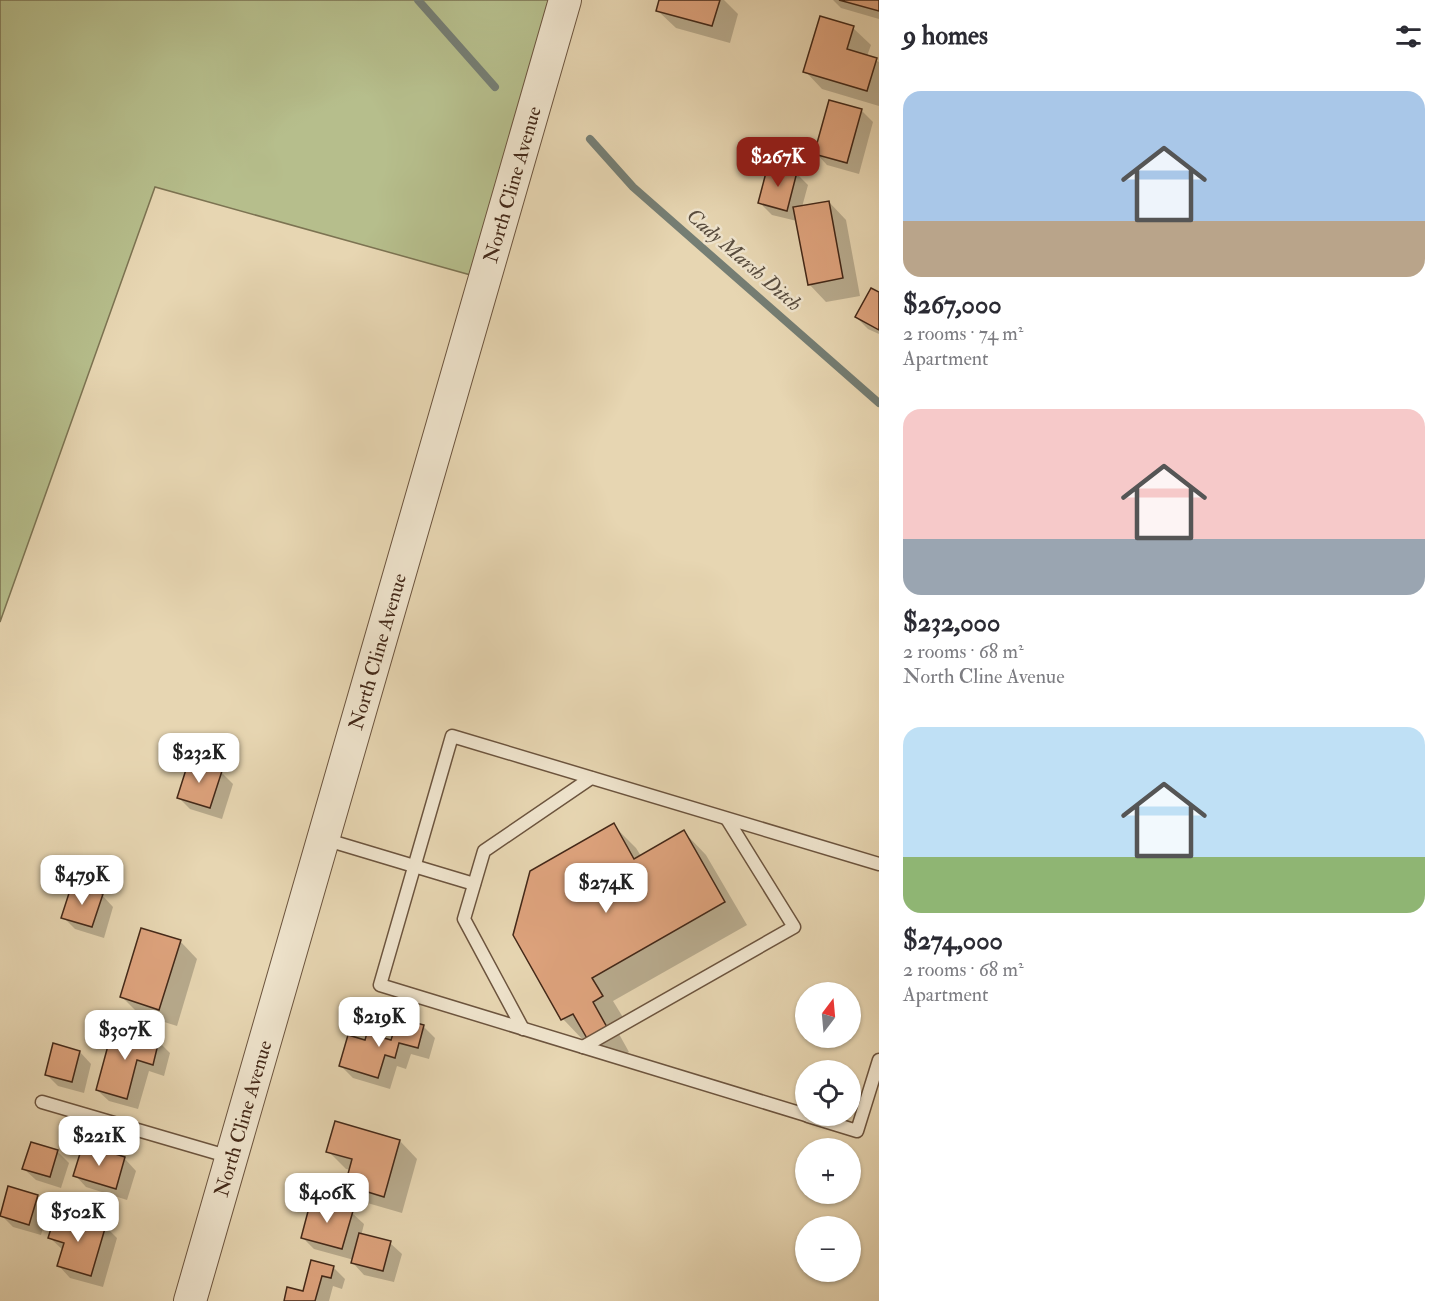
<!DOCTYPE html>
<meta charset="utf-8">
<style>
body{margin:0;font-family:"IM FELL Double Pica",serif;background:#f2f2f3;color:#2b2b33;height:100vh;display:flex;flex-direction:column;font-size:22px;white-space:nowrap}
*{box-sizing:border-box;margin:0}
p{font-size:20px;color:#7c7c81}
.icon{flex:none;width:33px;height:33px;fill:none;stroke:currentColor;stroke-width:2;stroke-linecap:round;stroke-linejoin:round}
.map{position:relative;flex:1;overflow:hidden}
.drawer{display:flex;flex-direction:column;background:#fff;width:570px}
.drawer>*{flex:none}
.needle{width:39px;rotate:16deg}
.controls{position:absolute;left:795px;top:982px;display:grid;gap:12px}
.controls a{display:grid;place-items:center;width:66px;height:66px;border-radius:50%;background:#fff;box-shadow:0 2px 4px #0004;font-size:30px}
.price{position:absolute;translate:-50% -51px;padding:0 14px;border-radius:12px;background:#fff;color:#222;font-size:20px;line-height:39px;filter:drop-shadow(0 2px 3px #0008)}
.price::after{content:'';position:absolute;left:50%;top:36px;width:18px;height:14px;margin-left:-9px;background:inherit;clip-path:polygon(0 0,100% 0,50% 100%)}
.price.current{background:#8f2418;color:#fff}
ul{padding:0;list-style:none}
li{display:grid;align-content:center;gap:12px;height:318px;padding:0 24px}
li span{display:grid;place-items:center;height:186px;border-radius:18px;color:#555}
li>.icon{margin-inline-start:auto}
span .icon{width:108px;height:108px;fill:#fffc;stroke-width:1}
li b{font-size:26px}
h2{display:flex;justify-content:space-between;align-items:center;height:72px;padding:0 24px;font-size:26px}
main{display:flex;flex:1;min-height:0}
.map>svg:first-child{display:block}
</style>
<main>
<div class="map">
<svg width="879" height="1301" viewBox="0 0 879 1301">
<rect width="100%" height="100%" fill="#e7d6b2"/>
<filter id="stains"><feTurbulence type="fractalNoise" baseFrequency=".00333" numOctaves="4"/><feColorMatrix values="0 0 0 0 .2 0 0 0 0 .09 0 0 0 0 .02 0 0 0 .5 -.17"/></filter>
<radialGradient id="worn" r=".72"><stop offset=".6" stop-color="#630" stop-opacity="0"/><stop offset="1" stop-color="#630" stop-opacity=".3"/></radialGradient>
<polygon fill="#b6be8c" stroke="#7c7352" stroke-width="1.5" points="0,0 565,0 485,279 155,187 0,622"/>
<g fill="#0003">
<polygon points="661,0 724,0 738,14 730,43 676,28 658,11"/>
<polygon points="833,0 879,0 879,19 841,8"/>
<polygon points="853,28 871,45 867,56 879,62 879,106 822,89 805,71"/>
<polygon points="861,110 873,122 859,174 827,165 816,153"/>
<polygon points="796,173 808,185 802,207 829,202 846,220 860,296 826,302 809,284 797,221 772,215 760,203"/>
<polygon points="879,294 879,334 868,329 856,317"/>
<polygon points="221,772 233,784 222,819 190,809 178,797"/>
<polygon points="613,825 636,848 641,856 684,832 706,855 747,925 613,1001 624,1019 614,1025 629,1052 612,1062 585,1042 563,1019"/>
<polygon points="102,895 113,907 104,938 75,929 63,917"/>
<polygon points="180,941 197,959 177,1026 139,1014 122,997"/>
<polygon points="399,1020 424,1027 435,1038 429,1059 411,1054 406,1069 397,1066 390,1089 353,1078 341,1066 366,1042 392,1042"/>
<polygon points="159,1042 170,1053 164,1076 149,1071 138,1109 109,1101 97,1090"/>
<polygon points="80,1052 91,1064 84,1093 58,1086 46,1074"/>
<polygon points="336,1123 400,1141 417,1159 402,1213 364,1202 346,1185 351,1170 346,1169 328,1151"/>
<polygon points="84,1146 125,1159 136,1171 127,1200 86,1187 75,1175"/>
<polygon points="57,1151 69,1163 61,1188 36,1180 24,1169"/>
<polygon points="37,1197 49,1208 41,1235 13,1227 1,1215"/>
<polygon points="352,1213 364,1224 361,1236 390,1243 402,1254 394,1282 364,1275 353,1263 354,1260 314,1249 302,1237"/>
<polygon points="70,1225 105,1226 117,1238 103,1287 70,1278 59,1266 63,1250 50,1238"/>
<polygon points="312,1262 333,1267 345,1279 342,1289 333,1286 329,1301 285,1301 304,1292"/>
</g>
<g fill="none" stroke-linecap="round" stroke-linejoin="round">
<g stroke="#757e74" stroke-width="8">
<polyline points="418,0 495,87"/>
<polyline points="590,139 633,187 879,403"/>
</g>
</g>
<g fill="#dea37d" stroke="#432818" stroke-width="1.5">
<polygon points="659,0 720,0 712,26 656,11"/>
<polygon points="839,0 879,0 879,11"/>
<polygon points="820,16 854,26 847,49 877,58 867,91 803,72"/>
<polygon points="829,100 862,109 847,163 814,154"/>
<polygon points="768,165 797,172 787,211 758,203"/>
<polygon points="829,201 843,278 808,285 793,207"/>
<polygon points="871,288 879,292 879,330 855,317"/>
<polygon points="189,760 222,771 210,808 177,798"/>
<polygon points="614,823 634,859 684,830 725,902 592,978 603,996 593,1002 608,1029 588,1040 573,1014 561,1020 513,935 530,871"/>
<polygon points="72,884 103,894 92,927 61,918"/>
<polygon points="141,928 181,940 159,1010 120,997"/>
<polygon points="398,1018 424,1025 418,1048 399,1043 395,1058 385,1055 378,1078 339,1066 348,1035 365,1040 367,1033 391,1040"/>
<polygon points="113,1027 159,1040 153,1065 137,1060 127,1099 96,1090"/>
<polygon points="53,1043 80,1051 72,1082 45,1075"/>
<polygon points="335,1121 400,1140 384,1197 345,1185 352,1159 326,1152"/>
<polygon points="31,1142 58,1150 50,1177 22,1169"/>
<polygon points="83,1144 125,1157 116,1189 73,1176"/>
<polygon points="8,1186 38,1195 29,1225 0,1216"/>
<polygon points="311,1200 353,1211 342,1249 301,1238"/>
<polygon points="71,1215 106,1225 91,1276 57,1266 64,1243 48,1238 54,1219 69,1223"/>
<polygon points="359,1233 391,1241 383,1271 351,1263"/>
<polygon points="311,1260 334,1266 331,1278 322,1276 315,1301 284,1301 287,1287 303,1291"/>
</g>
<g fill="none" stroke-linecap="round" stroke-linejoin="round">
<defs>
<g id="service">
<polyline points="324,839 474,884"/>
<polyline points="523,1029 464,919 484,851 591,778"/>
<polyline points="583,1047 794,927 727,819"/>
<polyline points="42,1102 230,1157"/>
<polyline points="806,1115 380,985 452,736 879,864"/>
<polyline points="808,1116 857,1131 879,1060"/>
</g>
<g id="tertiary">
<path id="s1" d="M190 1301 565 0"/>
</g>
</defs>
<use href="#service" stroke="#6c543e" stroke-width="15"/>
<use href="#tertiary" stroke="#6c543e" stroke-width="34"/>
<use href="#service" stroke="#efe4cd" stroke-width="12"/>
<use href="#tertiary" stroke="#efe4cd" stroke-width="32"/>
</g>
<g text-anchor="middle" dominant-baseline="central" stroke-width="5" stroke-linejoin="round" paint-order="stroke">
<g font-size="20" fill="#432818" stroke="#efe4cd">
<text stroke="none"><textPath href="#s1" startOffset="1162">North Cline Avenue</textPath></text>
<text stroke="none"><textPath href="#s1" startOffset="676">North Cline Avenue</textPath></text>
<text stroke="none"><textPath href="#s1" startOffset="190">North Cline Avenue</textPath></text>
</g>
<g font-size="21" font-style="italic" fill="#584c3e" stroke="#efe4cd">
<text transform="translate(744 260) rotate(41)">Cady Marsh Ditch</text>
</g>
</g>
<rect width="100%" height="100%" filter="url(#stains)"/>
<rect width="100%" height="100%" fill="url(#worn)"/>
</svg>
<div class="controls">
<a><svg class="needle" viewBox="-14 -14 28 28"><path d="M0-13l5 13h-10z" fill="#e53935"/><path d="M0 13l5-13h-10z" fill="#7c7c81"/></svg></a>
<a><svg class="icon" aria-label="locate" viewBox="0 0 24 24"><circle cx="12" cy="12" r="6"/><path d="M12 2v4M12 18v4M2 12h4M18 12h4"/></svg></a>
<a>+</a>
<a>−</a>
</div>
<b class="price current" style="left:778px;top:188px">$267K</b>
<b class="price" style="left:199px;top:784px">$232K</b>
<b class="price" style="left:82px;top:906px">$479K</b>
<b class="price" style="left:606px;top:914px">$274K</b>
<b class="price" style="left:379px;top:1048px">$219K</b>
<b class="price" style="left:125px;top:1061px">$307K</b>
<b class="price" style="left:99px;top:1167px">$221K</b>
<b class="price" style="left:327px;top:1224px">$406K</b>
<b class="price" style="left:78px;top:1243px">$502K</b>
</div>
<section class="drawer">
<h2>9 homes<svg class="icon" aria-label="filters" viewBox="0 0 24 24"><path d="M4 7h16M4 17h16"/><circle cx="9" cy="7" r="2"/><circle cx="15" cy="17" r="2"/></svg></h2>
<ul>
<li><span style="background:linear-gradient(#a9c7e8 70%,#b9a48a 0)"><svg class="icon" aria-label="home" viewBox="0 0 24 24"><path d="M3 11l9-7 9 7M6 9v11h12V9"/></svg></span><div><b>$267,000</b><p>2 rooms · 74 m²</p><p>Apartment</p></div></li>
<li><span style="background:linear-gradient(#f6c9c9 70%,#9aa5b1 0)"><svg class="icon" aria-label="home" viewBox="0 0 24 24"><path d="M3 11l9-7 9 7M6 9v11h12V9"/></svg></span><div><b>$232,000</b><p>2 rooms · 68 m²</p><p>North Cline Avenue</p></div></li>
<li><span style="background:linear-gradient(#bfe0f5 70%,#8fb573 0)"><svg class="icon" aria-label="home" viewBox="0 0 24 24"><path d="M3 11l9-7 9 7M6 9v11h12V9"/></svg></span><div><b>$274,000</b><p>2 rooms · 68 m²</p><p>Apartment</p></div></li>
</ul>
</section>
</main>
